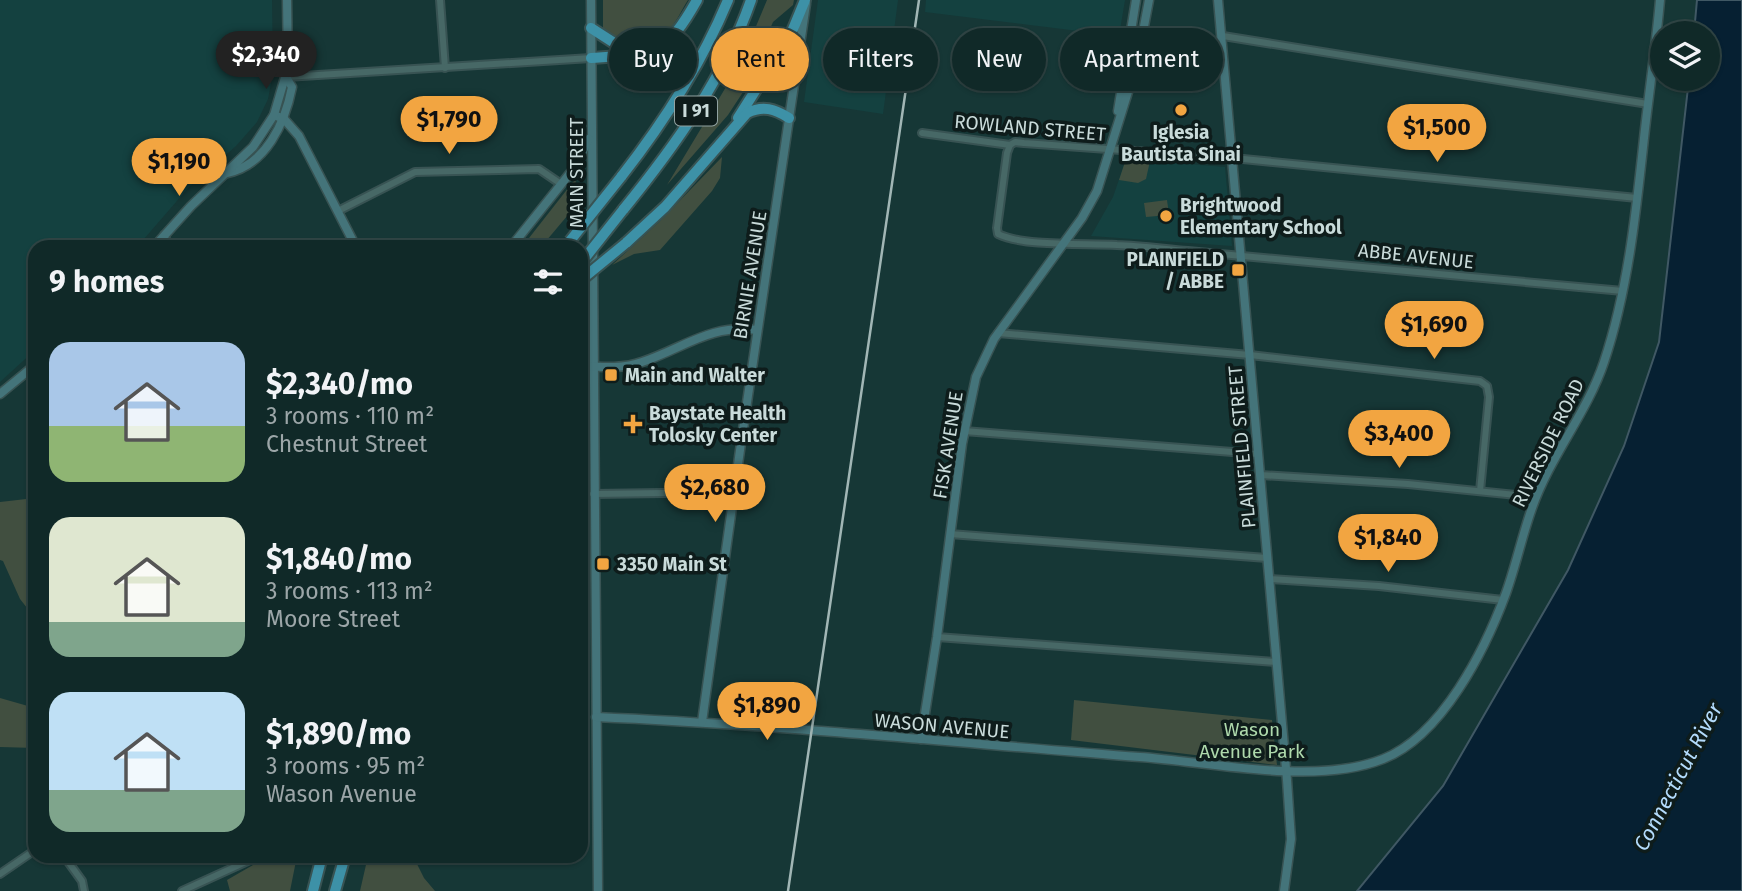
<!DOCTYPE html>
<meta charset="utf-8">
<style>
body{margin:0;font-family:"Fira Sans",sans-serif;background:#193130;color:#f1f3f6;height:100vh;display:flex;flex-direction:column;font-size:26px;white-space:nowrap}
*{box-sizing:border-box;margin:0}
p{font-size:23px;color:#9ca6a8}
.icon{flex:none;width:38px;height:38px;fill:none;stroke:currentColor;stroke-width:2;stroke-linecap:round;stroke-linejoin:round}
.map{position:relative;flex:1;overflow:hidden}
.side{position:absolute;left:28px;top:240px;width:560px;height:623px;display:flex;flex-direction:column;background:#102928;border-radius:21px;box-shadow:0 2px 5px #0004,0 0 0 2px #304545}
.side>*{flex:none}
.banner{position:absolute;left:609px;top:28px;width:665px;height:63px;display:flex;gap:14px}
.buttons{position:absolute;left:1650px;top:21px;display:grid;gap:14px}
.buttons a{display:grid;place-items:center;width:70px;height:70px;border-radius:50%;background:#102928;box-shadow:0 2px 5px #0004,0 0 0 2px #304545;font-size:35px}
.price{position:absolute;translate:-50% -60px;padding:0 16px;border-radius:24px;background:#f2a541;color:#111;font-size:23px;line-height:46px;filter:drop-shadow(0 2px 4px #0008)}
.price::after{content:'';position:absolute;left:50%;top:42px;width:21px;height:16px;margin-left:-10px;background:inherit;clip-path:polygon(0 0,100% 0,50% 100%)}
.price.current{background:#222;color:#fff}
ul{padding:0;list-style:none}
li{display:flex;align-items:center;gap:21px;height:175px;padding:0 21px}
li span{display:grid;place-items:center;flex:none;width:196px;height:140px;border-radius:21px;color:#555}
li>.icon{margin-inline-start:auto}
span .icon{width:84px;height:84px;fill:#fffc;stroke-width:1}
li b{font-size:30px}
h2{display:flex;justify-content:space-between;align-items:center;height:84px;padding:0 21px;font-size:30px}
.chip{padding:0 24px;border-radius:32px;background:#102928;box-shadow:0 2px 5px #0004,0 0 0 2px #304545;font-size:24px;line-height:63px}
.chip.current{background:#f2a541;color:#111}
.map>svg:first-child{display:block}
</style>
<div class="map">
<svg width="1742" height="891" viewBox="0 0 1742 891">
<rect width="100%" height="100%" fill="#163736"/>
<g fill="#144140">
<polygon points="0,0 272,0 273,73 268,99 257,122 236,146 189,187 137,247 35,247 35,350 0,382"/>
<polygon points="818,0 898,0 883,114 804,102"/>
<polygon points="926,0 1125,0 1119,36 925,12"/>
<polygon points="1126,159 1225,167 1232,246 1091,236 1113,197"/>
</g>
<g fill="#414f40">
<path d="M603 0H688C682 9 677 21 670 29 652 50 623 44 603 31Z"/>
<polygon points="767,0 794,0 793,5 773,22 766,38 764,60 728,115 667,185 741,62"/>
<polygon points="722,157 720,178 712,191 660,250 634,254 612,265 660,221"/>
<polygon points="1126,159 1150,161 1146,179 1138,183 1119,180"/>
<polygon points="576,178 573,209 541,247 522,247"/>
<polygon points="1167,200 1169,215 1146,217 1144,203"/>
<polygon points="35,498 35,618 20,599 3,561 0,560 0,502"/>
<polygon points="35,644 35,748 0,747 0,698 28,706 26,672"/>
<polygon points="1074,700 1272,720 1277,765 1071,740"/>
<polygon points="258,856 297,856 290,891 230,891 227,880 253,865"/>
<polygon points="368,856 413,856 424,878 435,891 360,891"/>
</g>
<polygon fill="#062032" stroke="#405864" stroke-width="2" points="1697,0 1742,0 1742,891 1357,891 1443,786 1568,570 1624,446 1659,342 1689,79 1708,79 1708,33 1694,33"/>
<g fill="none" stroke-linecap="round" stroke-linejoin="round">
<defs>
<g id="street">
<polyline points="440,0 445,68"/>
<polyline points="1223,36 1648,104"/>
<polyline points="286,77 591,58"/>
<polyline points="922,133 1010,145 1015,142 1024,143 1233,158 1637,198"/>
<path d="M1010 145 1007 153 997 228 998 234C1025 247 1086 243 1117 245 1141 246 1164 249 1188 251L1623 291"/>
<polyline points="338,211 415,172 539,169 561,184"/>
<polyline points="164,235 170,247"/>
<polyline points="998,333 1250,355 1480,381 1487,386 1489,397 1480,491"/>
<polyline points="964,431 1258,454"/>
<polyline points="1260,475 1408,484 1536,497"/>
<polyline points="593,494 734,492"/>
<polyline points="950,534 1267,558"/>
<polyline points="1269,579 1379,586 1503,600"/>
<polyline points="937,637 1276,662"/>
<polyline points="64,856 82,881 84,891"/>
<polyline points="0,874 35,850"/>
<polyline points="182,891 250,860 253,856"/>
</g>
<g id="secondary">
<polyline points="591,0 598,891"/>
<polyline points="1218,0 1287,780 1291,839 1284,891"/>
<polyline points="1118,111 1136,0"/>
<polyline points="274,115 284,119 299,136 356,247"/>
<path d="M227 173C266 165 285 123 292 87L286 77"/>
<polyline points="154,247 191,206 253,147 274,115 288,67 287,0"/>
<polyline points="511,247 575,167 589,139"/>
<path d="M581 366C600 367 623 369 642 362 684 348 710 324 757 330"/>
<polyline points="0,394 35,365"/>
<path d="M596 717C778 725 959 743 1140 757 1212 762 1315 786 1383 759 1442 736 1485 650 1506 593 1516 565 1522 536 1532 508 1550 456 1587 413 1604 362 1628 290 1636 213 1644 138 1649 92 1656 46 1660 0"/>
<polyline points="702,722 741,443 806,4"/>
<polyline points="921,739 937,637 962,444 976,377 994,339 1082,218 1097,191 1137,63 1149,0"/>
</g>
<g id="highway">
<polyline points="591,28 619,46 642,50"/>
<path d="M591 58C653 54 665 57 697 0"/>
<polyline points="738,118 791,34 805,0"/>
<path d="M621 177C664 122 701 65 728 0"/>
<path d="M623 210C675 146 724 78 751 0"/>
<path d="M626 243 665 207 747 113C763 105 775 109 789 118"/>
<polyline points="313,891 322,856"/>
<polyline points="335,891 345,856"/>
</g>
</defs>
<use href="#street" stroke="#385353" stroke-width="10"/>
<use href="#secondary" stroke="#385353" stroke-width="11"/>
<use href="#highway" stroke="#385353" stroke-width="14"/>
<use href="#street" stroke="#476866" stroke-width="6"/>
<use href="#secondary" stroke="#44747a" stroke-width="8"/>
<use href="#highway" stroke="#3d91a7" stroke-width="10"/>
<polyline stroke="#a1b6b5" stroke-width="2.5" points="788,891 919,0"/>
<defs>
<g id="highway-bridge">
<polyline points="570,241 621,177"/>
<polyline points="581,263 623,210"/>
<polyline points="581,280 626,243"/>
</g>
</defs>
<use href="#highway-bridge" stroke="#385353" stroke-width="14" stroke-linecap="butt"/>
<use href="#highway-bridge" stroke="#3d91a7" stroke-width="10"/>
</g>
<g fill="#f2a541" stroke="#0e1c1b" stroke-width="2.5">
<circle cx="1181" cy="110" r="7"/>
<circle cx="1166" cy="216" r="7"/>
<rect x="1231" y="263" width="14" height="14" rx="3.5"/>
<rect x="604" y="368" width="14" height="14" rx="3.5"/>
<path d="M629.5 413.5h7v7h7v7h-7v7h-7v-7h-7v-7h7z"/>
<rect x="596" y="557" width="14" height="14" rx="3.5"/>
</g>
<g text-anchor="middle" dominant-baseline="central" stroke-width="7" stroke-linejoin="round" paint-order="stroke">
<rect fill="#0e1c1b" stroke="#91a2a1" stroke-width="2" x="675" y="96.5" width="42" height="29" rx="5"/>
<g font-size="18" font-weight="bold" fill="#c9dbda">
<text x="696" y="111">I 91</text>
</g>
<g font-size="19" fill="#c9dbda" stroke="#0e1c1b">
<text transform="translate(1030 128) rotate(5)">ROWLAND STREET</text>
<text transform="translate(576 173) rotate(-90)">MAIN STREET</text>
<text transform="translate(1416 256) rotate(6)">ABBE AVENUE</text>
<text transform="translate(750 275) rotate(-81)">BIRNIE AVENUE</text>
<text transform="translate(1548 443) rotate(-64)">RIVERSIDE ROAD</text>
<text transform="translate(948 445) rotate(-81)">FISK AVENUE</text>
<text transform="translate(1242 447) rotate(-95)">PLAINFIELD STREET</text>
<text transform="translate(942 726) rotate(5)">WASON AVENUE</text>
</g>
<g font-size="19" font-weight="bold" fill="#c9dbda" stroke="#0e1c1b" text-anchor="start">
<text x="1181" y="132" text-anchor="middle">Iglesia<tspan x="1181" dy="22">Bautista Sinai</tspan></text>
<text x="1180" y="205">Brightwood<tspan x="1180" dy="22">Elementary School</tspan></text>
<text x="1224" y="259" text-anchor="end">PLAINFIELD<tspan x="1224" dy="22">/ ABBE</tspan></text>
<text x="625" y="375">Main and Walter</text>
<text x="649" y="413">Baystate Health<tspan x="649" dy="22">Tolosky Center</tspan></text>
<text x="617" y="564">3350 Main St</text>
</g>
<g font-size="19" fill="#aed9ac" stroke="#0e1c1b">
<text x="1252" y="729">Wason<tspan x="1252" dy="22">Avenue Park</tspan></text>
</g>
<g font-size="21" font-style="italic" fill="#b3dbfb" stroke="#0e1c1b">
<text transform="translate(1678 777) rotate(-62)">Connecticut River</text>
</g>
</g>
</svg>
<div class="buttons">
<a><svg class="icon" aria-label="layers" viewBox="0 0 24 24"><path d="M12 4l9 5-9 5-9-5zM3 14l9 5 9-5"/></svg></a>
</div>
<b class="price current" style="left:266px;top:91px">$2,340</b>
<b class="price" style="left:449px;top:156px">$1,790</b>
<b class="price" style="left:1437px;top:164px">$1,500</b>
<b class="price" style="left:179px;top:198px">$1,190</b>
<b class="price" style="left:1434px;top:361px">$1,690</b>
<b class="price" style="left:1399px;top:470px">$3,400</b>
<b class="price" style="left:715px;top:524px">$2,680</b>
<b class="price" style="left:1388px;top:574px">$1,840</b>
<b class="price" style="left:767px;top:742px">$1,890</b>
<div class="banner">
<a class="chip">Buy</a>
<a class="chip current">Rent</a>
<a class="chip">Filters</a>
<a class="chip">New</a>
<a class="chip">Apartment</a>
</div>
<section class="side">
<h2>9 homes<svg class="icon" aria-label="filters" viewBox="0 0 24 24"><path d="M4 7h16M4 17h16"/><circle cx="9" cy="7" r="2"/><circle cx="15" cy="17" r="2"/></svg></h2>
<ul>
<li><span style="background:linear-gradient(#a9c7e8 60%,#8fb573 0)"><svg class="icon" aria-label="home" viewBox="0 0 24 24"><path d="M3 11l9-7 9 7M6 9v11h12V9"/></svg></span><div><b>$2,340/mo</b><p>3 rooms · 110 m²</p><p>Chestnut Street</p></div></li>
<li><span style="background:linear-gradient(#dfe7d0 75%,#7fa58c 0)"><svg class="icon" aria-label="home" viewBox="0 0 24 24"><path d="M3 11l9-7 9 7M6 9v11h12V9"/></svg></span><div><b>$1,840/mo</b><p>3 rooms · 113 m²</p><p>Moore Street</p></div></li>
<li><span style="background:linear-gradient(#bfe0f5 70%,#7fa58c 0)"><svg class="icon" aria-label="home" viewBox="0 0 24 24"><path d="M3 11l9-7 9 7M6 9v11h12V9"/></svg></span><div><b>$1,890/mo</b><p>3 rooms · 95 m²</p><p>Wason Avenue</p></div></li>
</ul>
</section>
</div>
